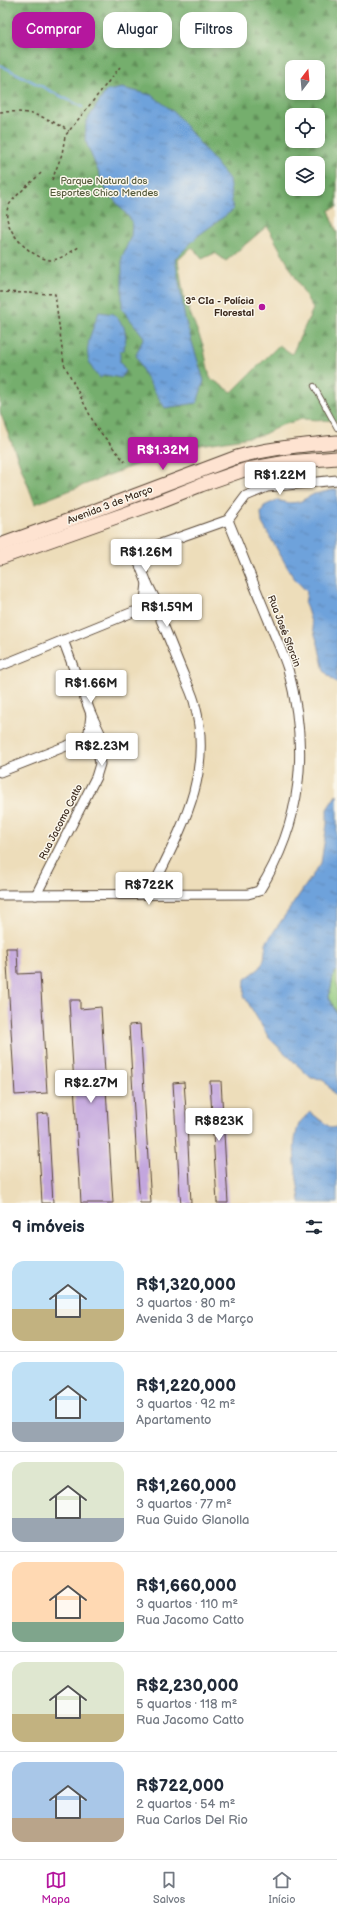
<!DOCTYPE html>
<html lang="pt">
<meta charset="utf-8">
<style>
body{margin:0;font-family:"Balsamiq Sans",sans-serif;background:#f2f2f3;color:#1f2937;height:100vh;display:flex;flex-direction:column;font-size:15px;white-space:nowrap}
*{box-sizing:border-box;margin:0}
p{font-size:13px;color:#747a83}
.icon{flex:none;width:22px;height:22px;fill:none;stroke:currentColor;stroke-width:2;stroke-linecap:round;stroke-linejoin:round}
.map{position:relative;height:1203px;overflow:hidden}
.sheet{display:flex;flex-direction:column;background:#fff;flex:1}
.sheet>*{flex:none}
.hud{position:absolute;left:12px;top:12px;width:313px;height:36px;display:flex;gap:8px}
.needle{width:26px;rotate:16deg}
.buttons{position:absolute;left:285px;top:60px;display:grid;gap:8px}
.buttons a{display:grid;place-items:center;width:40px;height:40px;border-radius:8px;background:#fff;box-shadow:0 2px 6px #0003;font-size:20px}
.price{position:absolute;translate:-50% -34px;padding:0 9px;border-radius:4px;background:#fff;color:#222;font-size:13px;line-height:26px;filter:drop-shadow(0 1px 2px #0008)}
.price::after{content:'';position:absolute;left:50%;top:24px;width:12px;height:9px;margin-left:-6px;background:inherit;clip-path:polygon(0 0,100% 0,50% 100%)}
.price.active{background:#b5179e;color:#fff}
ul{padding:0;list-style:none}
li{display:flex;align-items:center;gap:12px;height:100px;padding:0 12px}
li+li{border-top:1px solid #e0e1e3}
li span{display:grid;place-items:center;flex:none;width:112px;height:80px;border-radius:12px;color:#555}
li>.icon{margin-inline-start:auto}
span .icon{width:48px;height:48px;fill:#fffc;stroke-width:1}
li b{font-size:17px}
h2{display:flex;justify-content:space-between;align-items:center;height:48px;padding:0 12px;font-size:17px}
.pill{padding:0 14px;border-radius:12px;background:#fff;box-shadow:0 2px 6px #0003;font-size:14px;line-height:36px}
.pill.active{background:#b5179e;color:#fff}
.menu{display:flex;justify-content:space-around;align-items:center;height:56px;border-top:1px solid #e0e1e3;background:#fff;font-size:11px;color:#747a83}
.menu a{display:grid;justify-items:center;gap:2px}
.menu .active{color:#b5179e}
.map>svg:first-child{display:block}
</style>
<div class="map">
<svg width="337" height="1203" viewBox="0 0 337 1203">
<defs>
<pattern id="forest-firs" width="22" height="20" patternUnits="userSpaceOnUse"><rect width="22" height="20" fill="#75ae6d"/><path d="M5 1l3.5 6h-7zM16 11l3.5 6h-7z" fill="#618e59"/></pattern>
<pattern id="water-ripples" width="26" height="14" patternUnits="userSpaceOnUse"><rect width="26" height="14" fill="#6ea2db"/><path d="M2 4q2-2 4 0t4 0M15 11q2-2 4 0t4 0" fill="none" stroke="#5c84b1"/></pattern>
</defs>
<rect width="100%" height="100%" fill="#fbf7ec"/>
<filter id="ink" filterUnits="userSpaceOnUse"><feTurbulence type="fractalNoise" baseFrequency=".025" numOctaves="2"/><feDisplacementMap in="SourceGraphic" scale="8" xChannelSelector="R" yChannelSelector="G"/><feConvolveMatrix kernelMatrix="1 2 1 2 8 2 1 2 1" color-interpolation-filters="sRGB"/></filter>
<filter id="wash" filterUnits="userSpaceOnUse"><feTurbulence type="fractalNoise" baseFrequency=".012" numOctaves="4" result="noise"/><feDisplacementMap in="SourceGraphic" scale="16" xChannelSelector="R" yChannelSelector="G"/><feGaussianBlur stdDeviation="0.9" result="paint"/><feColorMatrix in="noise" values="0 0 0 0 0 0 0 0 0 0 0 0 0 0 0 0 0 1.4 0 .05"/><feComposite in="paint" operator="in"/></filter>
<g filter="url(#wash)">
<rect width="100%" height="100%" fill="#edddba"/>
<path fill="url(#forest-firs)" stroke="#586c46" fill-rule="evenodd" d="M0 0H337V207L329 210 337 233V421L302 419 282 425 262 435 176 449 35 504 0 412ZM292 67H318V93H292ZM292 115H318V141H292ZM292 163H318V189H292ZM267 226 313 309 292 354 279 345 232 392 210 378 203 345 184 298 178 260 192 247 202 259 215 253 226 261Z"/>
<polygon fill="#92ca7e" stroke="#667a4e" points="337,971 337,1015 329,997 334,972"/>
<g fill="url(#water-ripples)" stroke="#54667c">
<polygon points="122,88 152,95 175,113 229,179 233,210 199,235 175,259 185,319 204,381 197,403 165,408 144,374 136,355 144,337 122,309 122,257 131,236 132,221 106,190 85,140 86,122 106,91"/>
<path d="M99 312 114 314 124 327 126 337 124 350 120 351V362L126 371 121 378 105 375 100 378C78 357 90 337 99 312Z"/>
<polygon points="337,489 337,684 324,671 318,644 305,603 307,592 293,577 262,523 261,513 264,506 277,500 289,503 299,502 314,494"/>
<polygon points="337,794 337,971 334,972 329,997 337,1015 337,1098 323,1079 311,1078 269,1038 244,996 245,979 260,968 264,959 266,943 321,863 327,824 327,809"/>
<path d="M310 1112 331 1128 337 1127V1203H300C298 1177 289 1150 299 1124 301 1120 306 1116 310 1112Z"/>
</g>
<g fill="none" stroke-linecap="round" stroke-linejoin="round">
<polyline stroke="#6ea2db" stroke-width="2.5" points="0,65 82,107"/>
</g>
<g id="blocks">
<g fill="#c3a6de">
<polygon points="6,948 17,948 18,974 40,973 47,1093 15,1095"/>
<polygon points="69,1000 80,1000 80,1009 101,1007 113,1203 81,1203"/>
<polygon points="140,1024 148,1158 151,1203 140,1203 137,1163 129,1025"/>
<polygon points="210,1081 221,1081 228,1203 217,1203"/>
<polygon points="184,1082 187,1125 191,1203 181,1203 180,1195 173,1083"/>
<polygon points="48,1113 53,1203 42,1203 37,1114"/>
</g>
</g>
</g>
<g filter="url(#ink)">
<use href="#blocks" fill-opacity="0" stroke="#564535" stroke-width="1"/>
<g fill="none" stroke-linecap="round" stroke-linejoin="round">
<defs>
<polyline id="service" points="314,386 337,428"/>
<g id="minor">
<polyline points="147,583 135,553 228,520 246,496 267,487 337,480"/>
<circle cx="151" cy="605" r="7"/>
<polyline points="145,600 147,583 155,599"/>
<polyline points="63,640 91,714"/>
<polyline points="0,666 133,612"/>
<polyline points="89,732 91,714 101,735 101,741 95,746 87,743 85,738 89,732 93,730 100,733"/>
<polyline points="0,772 74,743"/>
<path d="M0 895 248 894 259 891C303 821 309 748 288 669 283 653 275 637 269 621 255 588 242 554 228 520"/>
<polyline points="36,895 96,777 100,764 99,757"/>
<path d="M149 895C179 832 214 777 195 705 193 695 188 686 184 676 176 657 169 638 161 620"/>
</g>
<g id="secondary">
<path d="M0 545 83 515 237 457C270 448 303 445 337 442"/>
<polyline points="0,558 153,504 201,485 247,469 287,462 337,458"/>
</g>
</defs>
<use href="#service" stroke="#564535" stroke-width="6"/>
<use href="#minor" stroke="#564535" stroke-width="11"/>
<use href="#secondary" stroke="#564535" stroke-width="15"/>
<g stroke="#564535" stroke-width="1.5" stroke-dasharray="3 3" stroke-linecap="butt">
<path d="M0 112C29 110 45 116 69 131"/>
<path d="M41 173C33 181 12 198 8 207 0 229 32 259 51 260 60 260 72 251 79 247"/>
<polyline points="52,180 62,154 65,136 120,67"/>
<polyline points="0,292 55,294 64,364 96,427 125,462"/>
</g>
<use href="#service" stroke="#fff" stroke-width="4.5"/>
<use href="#minor" stroke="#fff" stroke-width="9"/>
<use href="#secondary" stroke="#fee3d1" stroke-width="13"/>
</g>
</g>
<circle fill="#b5179e" stroke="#fbf7ec" stroke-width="1.5" cx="262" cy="307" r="4"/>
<g text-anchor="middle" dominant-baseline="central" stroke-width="3" stroke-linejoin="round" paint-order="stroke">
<g font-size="10" fill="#555a3b" stroke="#fbf7ec">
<text x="104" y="181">Parque Natural dos<tspan x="104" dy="12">Esportes Chico Mendes</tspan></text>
</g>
<g font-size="10" font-weight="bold" fill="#3b2a1e" stroke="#fbf7ec" text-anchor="end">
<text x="254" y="301">3ª CIa - Polícia<tspan x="254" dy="12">Florestal</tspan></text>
</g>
<g font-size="10" fill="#3b2a1e" stroke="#fbf7ec">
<text transform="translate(110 505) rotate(-21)">Avenida 3 de Março</text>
<text transform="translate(284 631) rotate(69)">Rua José Sforcin</text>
<text transform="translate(61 822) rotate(-63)">Rua Jacomo Catto</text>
</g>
</g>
</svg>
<div class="buttons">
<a><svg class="needle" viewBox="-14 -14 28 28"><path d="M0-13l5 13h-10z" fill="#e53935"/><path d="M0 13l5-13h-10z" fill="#747a83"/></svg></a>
<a><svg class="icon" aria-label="locate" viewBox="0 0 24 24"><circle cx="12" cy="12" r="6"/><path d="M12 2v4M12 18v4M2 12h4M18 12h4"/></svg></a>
<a><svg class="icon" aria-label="layers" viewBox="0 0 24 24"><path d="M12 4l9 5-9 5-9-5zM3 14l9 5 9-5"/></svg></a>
</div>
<b class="price active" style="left:163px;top:471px">R$1.32M</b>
<b class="price" style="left:280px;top:496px">R$1.22M</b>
<b class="price" style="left:146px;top:573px">R$1.26M</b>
<b class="price" style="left:167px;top:628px">R$1.59M</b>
<b class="price" style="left:91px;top:704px">R$1.66M</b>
<b class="price" style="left:102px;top:767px">R$2.23M</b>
<b class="price" style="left:149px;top:906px">R$722K</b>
<b class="price" style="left:91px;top:1104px">R$2.27M</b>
<b class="price" style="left:219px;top:1142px">R$823K</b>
<div class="hud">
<a class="pill active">Comprar</a>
<a class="pill">Alugar</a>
<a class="pill">Filtros</a>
</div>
</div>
<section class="sheet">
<h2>9 imóveis<svg class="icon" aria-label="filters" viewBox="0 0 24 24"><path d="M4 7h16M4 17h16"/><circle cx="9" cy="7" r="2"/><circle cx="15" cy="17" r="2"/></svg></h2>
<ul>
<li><span style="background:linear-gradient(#bfe0f5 60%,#c2b280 0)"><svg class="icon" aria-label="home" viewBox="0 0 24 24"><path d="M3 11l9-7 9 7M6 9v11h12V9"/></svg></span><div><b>R$1,320,000</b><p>3 quartos · 80 m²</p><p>Avenida 3 de Março</p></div></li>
<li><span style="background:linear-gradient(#bfe0f5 75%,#9aa5b1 0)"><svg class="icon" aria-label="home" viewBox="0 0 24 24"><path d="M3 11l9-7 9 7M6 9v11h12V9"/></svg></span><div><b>R$1,220,000</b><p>3 quartos · 92 m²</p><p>Apartamento</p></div></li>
<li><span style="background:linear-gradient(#dfe7d0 70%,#9aa5b1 0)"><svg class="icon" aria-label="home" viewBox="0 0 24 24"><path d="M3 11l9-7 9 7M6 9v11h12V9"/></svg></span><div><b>R$1,260,000</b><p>3 quartos · 77 m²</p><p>Rua Guido Glanolla</p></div></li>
<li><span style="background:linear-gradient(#ffd9b3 75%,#7fa58c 0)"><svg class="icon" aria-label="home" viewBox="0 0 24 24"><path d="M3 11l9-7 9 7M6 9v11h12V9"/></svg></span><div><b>R$1,660,000</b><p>3 quartos · 110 m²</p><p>Rua Jacomo Catto</p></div></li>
<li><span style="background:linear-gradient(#dfe7d0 65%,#c2b280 0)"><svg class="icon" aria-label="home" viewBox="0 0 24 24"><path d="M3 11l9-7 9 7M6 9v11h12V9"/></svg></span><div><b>R$2,230,000</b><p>5 quartos · 118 m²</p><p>Rua Jacomo Catto</p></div></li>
<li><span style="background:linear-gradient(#a9c7e8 70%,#b9a48a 0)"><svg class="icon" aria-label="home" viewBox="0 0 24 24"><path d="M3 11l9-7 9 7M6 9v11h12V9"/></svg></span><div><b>R$722,000</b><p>2 quartos · 54 m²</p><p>Rua Carlos Del Rio</p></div></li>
</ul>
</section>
<nav class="menu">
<a class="active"><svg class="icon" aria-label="map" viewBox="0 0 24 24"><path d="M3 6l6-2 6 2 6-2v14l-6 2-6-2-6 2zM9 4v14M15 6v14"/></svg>Mapa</a>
<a><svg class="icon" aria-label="saved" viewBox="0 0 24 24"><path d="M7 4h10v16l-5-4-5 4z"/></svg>Salvos</a>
<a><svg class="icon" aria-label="home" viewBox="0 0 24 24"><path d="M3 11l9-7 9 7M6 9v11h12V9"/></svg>Início</a>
</nav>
